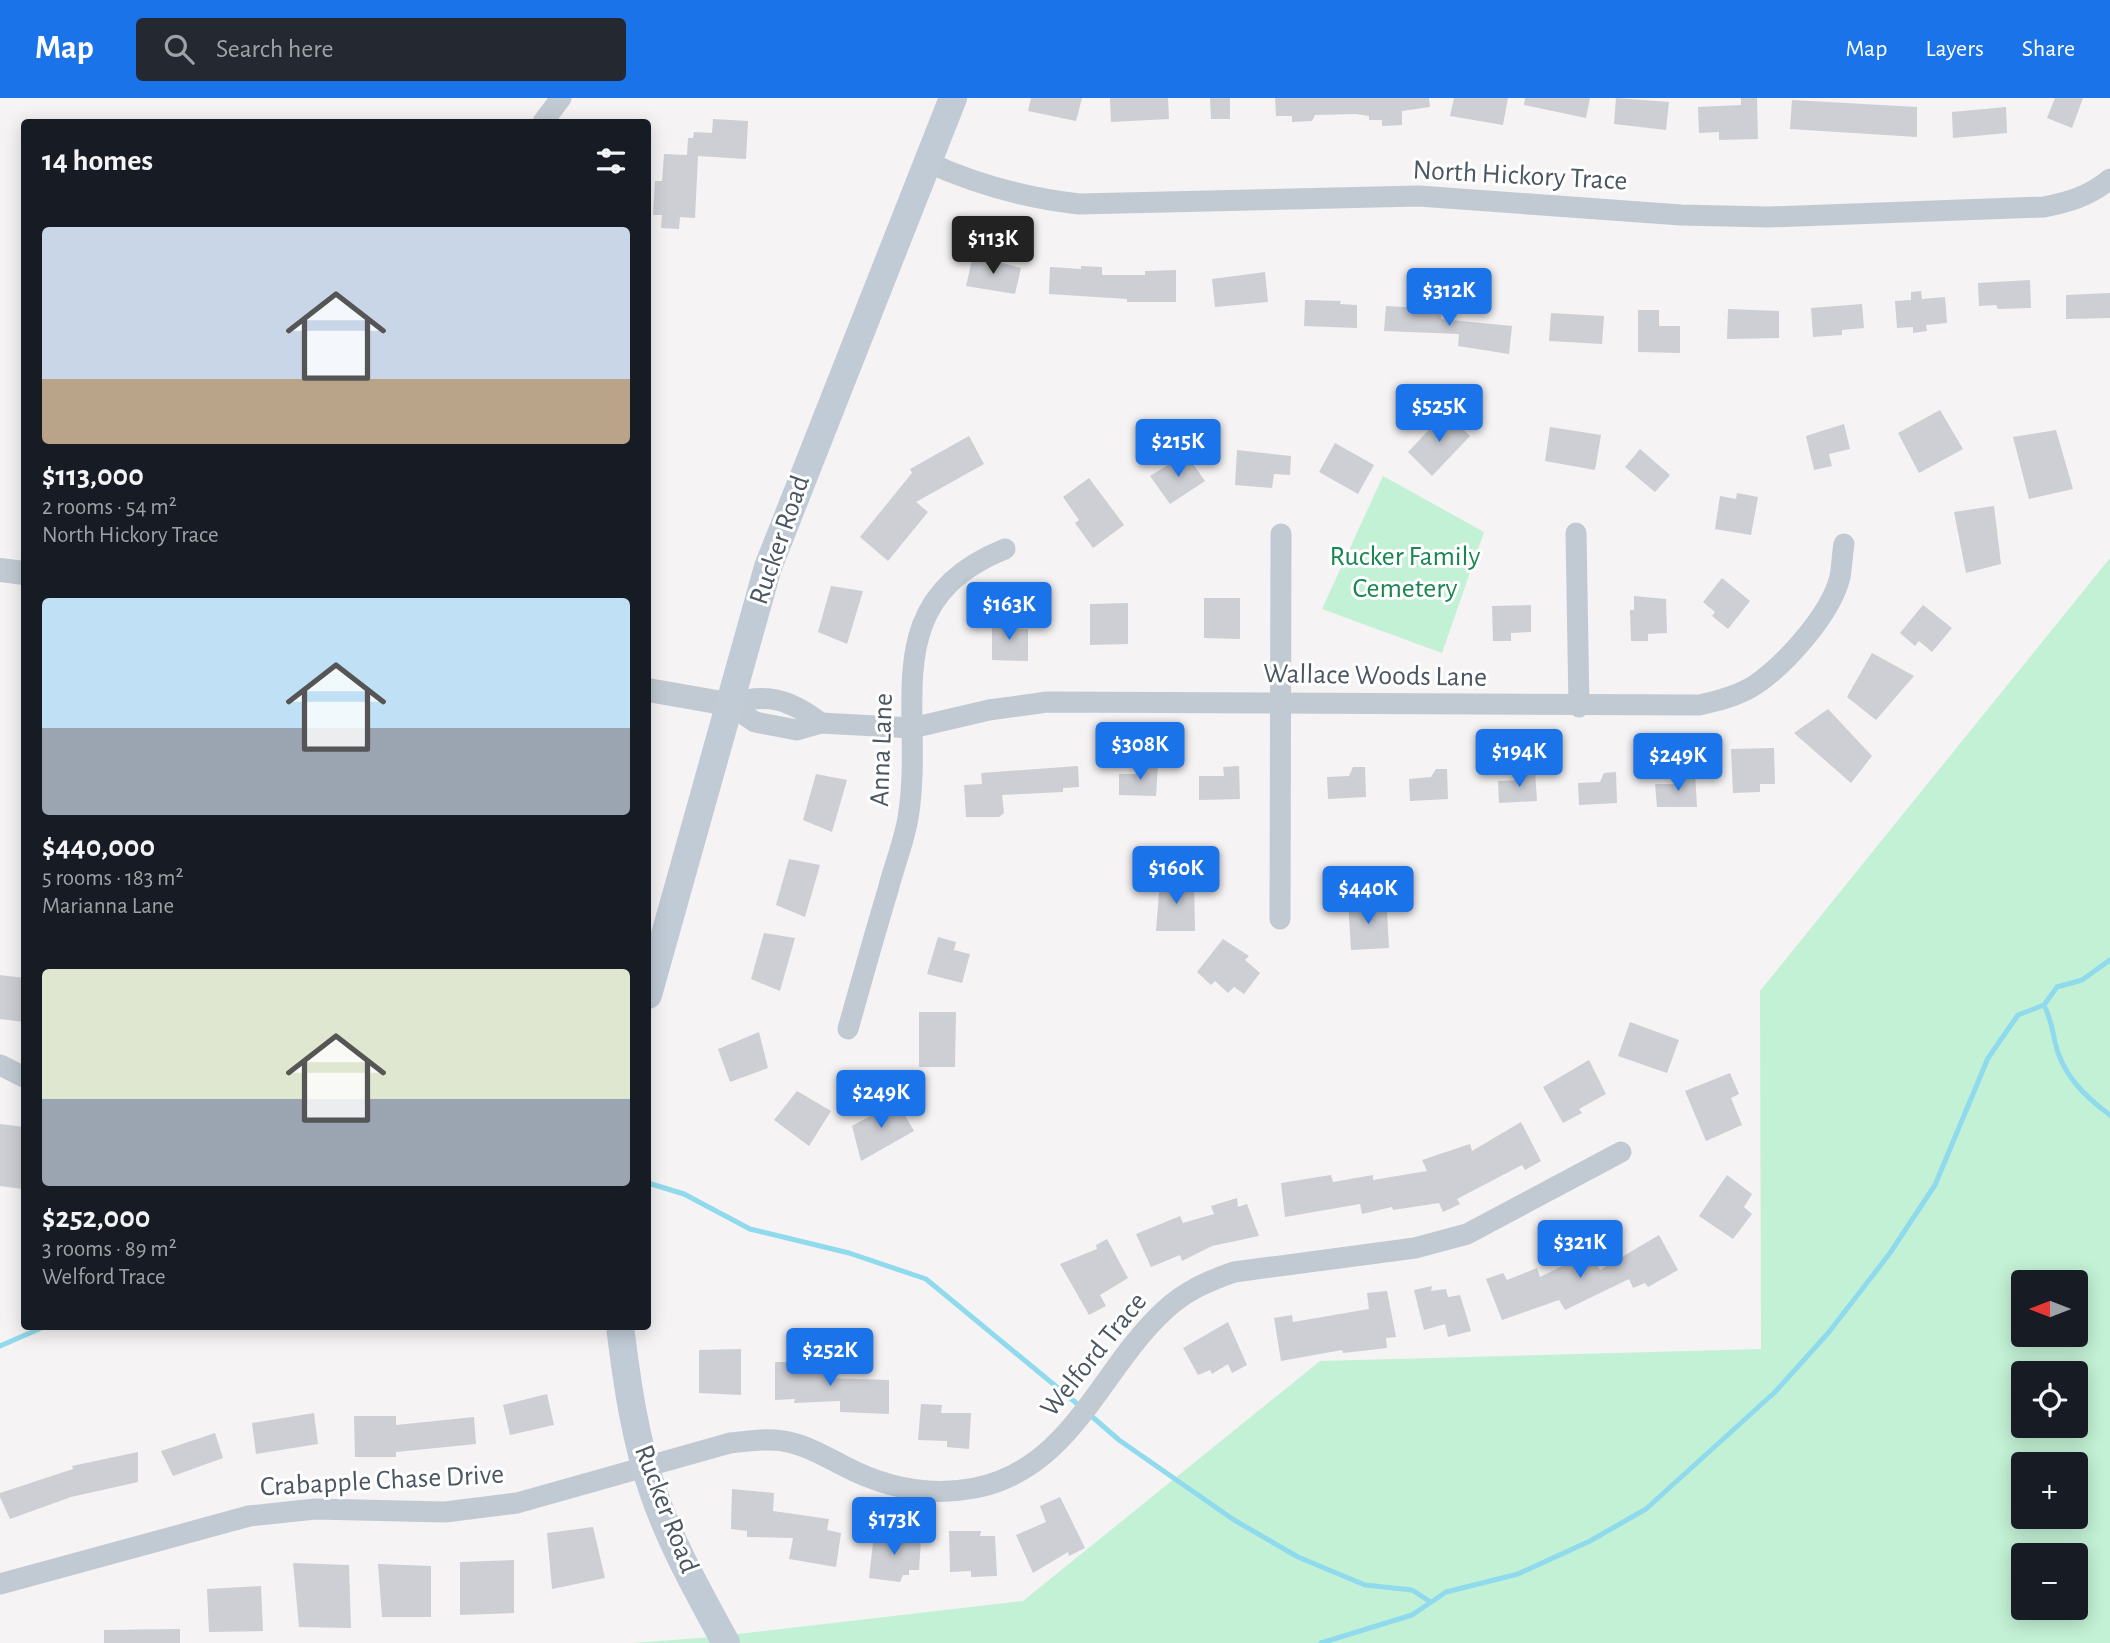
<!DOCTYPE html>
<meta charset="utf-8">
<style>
body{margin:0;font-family:"Alegreya Sans",sans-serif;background:#242831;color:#f1f3f6;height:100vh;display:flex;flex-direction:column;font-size:26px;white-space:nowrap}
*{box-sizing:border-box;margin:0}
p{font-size:23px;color:#9ea1a6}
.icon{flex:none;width:38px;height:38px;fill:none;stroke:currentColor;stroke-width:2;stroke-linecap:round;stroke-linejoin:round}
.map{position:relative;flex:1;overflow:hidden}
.drawer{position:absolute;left:21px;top:21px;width:630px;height:1211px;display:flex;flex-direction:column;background:#171b24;border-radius:7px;box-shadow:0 4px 18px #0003}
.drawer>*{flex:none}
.needle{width:46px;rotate:270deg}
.controls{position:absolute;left:2011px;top:1172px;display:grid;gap:14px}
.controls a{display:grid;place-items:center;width:77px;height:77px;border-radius:7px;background:#171b24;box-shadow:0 4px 18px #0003;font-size:35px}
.price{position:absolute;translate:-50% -60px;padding:0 16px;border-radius:7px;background:#1a73e8;color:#fff;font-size:23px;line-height:46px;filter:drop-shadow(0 2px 4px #0008)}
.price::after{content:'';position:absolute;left:50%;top:42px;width:21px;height:16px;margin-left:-10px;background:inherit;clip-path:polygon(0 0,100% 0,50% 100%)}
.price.current{background:#222;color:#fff}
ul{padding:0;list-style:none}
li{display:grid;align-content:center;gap:14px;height:371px;padding:0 21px}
li span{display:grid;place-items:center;height:217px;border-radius:7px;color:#555}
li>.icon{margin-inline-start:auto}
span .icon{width:126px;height:126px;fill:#fffc;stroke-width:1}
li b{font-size:30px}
h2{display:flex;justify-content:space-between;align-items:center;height:84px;padding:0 21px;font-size:30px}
header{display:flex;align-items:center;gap:42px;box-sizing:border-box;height:98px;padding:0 35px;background:#1a73e8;color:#fff}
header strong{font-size:33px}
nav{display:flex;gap:38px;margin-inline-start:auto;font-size:24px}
.search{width:490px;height:63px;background:#242831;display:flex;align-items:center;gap:18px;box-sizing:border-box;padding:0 24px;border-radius:7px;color:#9ea1a6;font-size:26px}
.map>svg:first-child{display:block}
</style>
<header>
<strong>Map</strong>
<div class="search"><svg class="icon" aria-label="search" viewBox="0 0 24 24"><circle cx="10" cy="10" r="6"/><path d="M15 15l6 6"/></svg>Search here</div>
<nav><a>Map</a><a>Layers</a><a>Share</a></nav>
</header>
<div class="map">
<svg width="2110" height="1545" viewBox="0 0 2110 1545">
<rect width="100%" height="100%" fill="#f5f3f3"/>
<g fill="#c3f1d5" fill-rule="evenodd">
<polygon points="1383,378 1484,434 1442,555 1322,511"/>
<path d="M2110 460V1545H632L713 1539 1023 1503 1320 1263 1761 1251 1760 893ZM2023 1185H2076V1237H2023ZM2023 1276H2076V1328H2023ZM2023 1367H2076V1419H2023ZM2023 1458H2076V1510H2023Z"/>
</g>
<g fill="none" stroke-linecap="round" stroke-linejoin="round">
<g stroke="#90daee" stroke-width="5">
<path d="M2044 907C2051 921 2052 930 2055 944 2062 976 2084 998 2110 1017"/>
<polyline points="648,1085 684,1096 750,1131 849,1155 926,1181 1081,1309"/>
<polyline points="0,1248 46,1228"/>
<polyline points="1089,1316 1119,1342 1234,1422 1298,1459 1365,1487 1412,1492 1429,1503"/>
<polyline points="1321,1545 1412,1517 1446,1494 1518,1476 1590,1443 1646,1411 1775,1294 1829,1234 1890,1155 1935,1087 1988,960 2018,917 2044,907 2057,889 2082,882 2110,862"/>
</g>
</g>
<g fill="#cdcfd5">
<polygon points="1031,0 1082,0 1076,23 1028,13"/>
<polygon points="1110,0 1168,0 1169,21 1111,24"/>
<polygon points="1210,0 1230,0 1230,21 1211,21"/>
<polygon points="1275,0 1429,0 1430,9 1402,13 1402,27 1382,28 1382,22 1369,22 1369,18 1356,16 1315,17 1312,23 1292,24 1292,18 1276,18"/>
<polygon points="1454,0 1508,0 1503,27 1450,18"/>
<polygon points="1525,0 1590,0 1586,20 1524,7"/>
<polygon points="1616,0 1669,4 1666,32 1614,26"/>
<polygon points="1741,0 1757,0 1758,41 1719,42 1719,34 1699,35 1698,9 1741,7"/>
<polygon points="2055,0 2083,0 2072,30 2047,20"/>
<polygon points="1792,2 1917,9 1917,39 1790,31"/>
<polygon points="2006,9 2007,35 1953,40 1952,14"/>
<polygon points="713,21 748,23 746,61 698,58 695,120 680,119 679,131 661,130 662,117 653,117 655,83 662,83 664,56 687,57 688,40 693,40 694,34 712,35"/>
<polygon points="973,157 1021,170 1015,196 966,188"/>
<polygon points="1081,168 1102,169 1102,177 1145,177 1145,173 1176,172 1176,204 1127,204 1127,201 1049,196 1050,169 1081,171"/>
<polygon points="1265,174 1268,204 1215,209 1212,181"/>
<polygon points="2030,182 2031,210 1998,211 1996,207 1979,208 1978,185"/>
<polygon points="1921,193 1922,201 1945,199 1947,225 1926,227 1927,233 1913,235 1913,229 1897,230 1895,203 1911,202 1911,194"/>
<polygon points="2110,195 2110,220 2066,221 2066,197"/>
<polygon points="1305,202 1341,203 1340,206 1357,207 1357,230 1304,228"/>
<polygon points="1862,206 1864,230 1842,232 1842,237 1813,239 1811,210"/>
<polygon points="1386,208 1441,211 1441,221 1512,228 1509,256 1458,248 1459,236 1384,233"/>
<polygon points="1728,211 1779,213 1779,240 1727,241"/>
<polygon points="1638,212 1659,212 1659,228 1680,228 1680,255 1638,254"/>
<polygon points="1551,215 1604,218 1602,246 1549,243"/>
<polygon points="1940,312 1963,351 1919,375 1898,335"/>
<polygon points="1446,314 1470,338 1432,378 1408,354"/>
<polygon points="1844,326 1850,351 1829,356 1832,368 1814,372 1806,338"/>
<polygon points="1550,329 1601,337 1595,372 1545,363"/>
<polygon points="2056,332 2073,391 2029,401 2013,339"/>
<polygon points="969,338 984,366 916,404 928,414 888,463 860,439 912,375 910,371"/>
<polygon points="1335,345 1374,367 1358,396 1319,374"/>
<polygon points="1640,351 1670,377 1655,394 1625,369"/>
<polygon points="1237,352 1291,358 1290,377 1274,376 1272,390 1235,387"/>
<polygon points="1186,356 1205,383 1170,406 1150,378"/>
<polygon points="1089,380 1124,427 1093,450 1075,425 1079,422 1063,399"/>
<polygon points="1737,395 1758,399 1751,437 1715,431 1720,398 1736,401"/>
<polygon points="1994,408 2001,466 1966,475 1954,414"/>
<polygon points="1722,480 1750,503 1728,531 1712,518 1715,514 1703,504"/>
<polygon points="831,488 863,493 847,546 818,534"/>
<polygon points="1634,498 1666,501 1667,535 1648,536 1648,543 1631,543 1630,512 1634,512"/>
<polygon points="1204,500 1240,500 1240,541 1204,540"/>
<polygon points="1128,505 1128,546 1090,547 1090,506"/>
<polygon points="1531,507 1531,534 1511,535 1511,543 1493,543 1492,508"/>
<polygon points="1923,507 1952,530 1932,554 1919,543 1915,548 1900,535"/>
<polygon points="992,523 1013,524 1013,530 1028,531 1028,563 992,562"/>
<polygon points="1872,555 1914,578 1876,622 1847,599"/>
<polygon points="1828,611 1872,658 1851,685 1794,635"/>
<polygon points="1774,650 1775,686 1760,686 1760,694 1733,695 1731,651"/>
<polygon points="1143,667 1158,667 1156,698 1119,697 1119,676 1142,676"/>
<polygon points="1078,668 1079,689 1063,690 1063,694 1002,697 1004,715 999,719 966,719 964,687 982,686 981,675"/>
<polygon points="1239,668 1240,701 1199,702 1199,678 1224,678 1223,669"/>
<polygon points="1353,669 1365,669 1366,699 1328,701 1327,679 1349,678"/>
<polygon points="1436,671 1447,671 1448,701 1410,703 1409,681 1431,679"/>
<polygon points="1535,672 1537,703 1499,705 1498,683 1520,682 1524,673"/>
<polygon points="1616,674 1617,705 1579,707 1578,685 1600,684 1604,675"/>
<polygon points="1695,675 1697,709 1657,709 1655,686 1678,686 1682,677"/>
<polygon points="816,676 847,682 832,734 803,722"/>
<polygon points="789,761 820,767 805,819 776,807"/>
<polygon points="1160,781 1194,781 1195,833 1156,833"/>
<polygon points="1376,801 1376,813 1387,813 1389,850 1351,852 1348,802"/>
<polygon points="764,835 795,840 780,893 751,881"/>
<polygon points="938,839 956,844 954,852 970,856 962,885 927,876"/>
<polygon points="1223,841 1249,858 1245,862 1260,875 1244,896 1234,889 1228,895 1215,883 1211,887 1197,874"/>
<polygon points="0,877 24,880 24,924 0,921"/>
<polygon points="919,914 956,914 955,969 919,969"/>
<polygon points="1630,924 1679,942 1667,975 1618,958"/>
<polygon points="759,934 768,970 730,984 718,951"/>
<polygon points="1589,962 1606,996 1579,1011 1582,1015 1563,1025 1543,989"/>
<polygon points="1730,975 1739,996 1731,1000 1742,1027 1706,1043 1685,993"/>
<polygon points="797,993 831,1013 809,1048 774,1022"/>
<polygon points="897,1003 914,1033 861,1063 852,1028"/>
<polygon points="1521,1024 1541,1063 1525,1072 1522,1067 1457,1101 1460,1106 1443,1114 1439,1105 1393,1112 1392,1109 1362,1116 1360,1106 1285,1119 1281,1085 1331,1077 1333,1084 1373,1077 1373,1082 1427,1073 1422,1062 1470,1046 1472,1053"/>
<polygon points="0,1026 24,1029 22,1091 0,1088"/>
<polygon points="1727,1077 1752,1096 1744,1109 1752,1116 1733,1141 1699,1118"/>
<polygon points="1237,1100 1238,1109 1247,1106 1259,1138 1212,1148 1182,1163 1180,1157 1151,1169 1136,1136 1180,1118 1183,1125 1214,1116 1211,1108"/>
<polygon points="1659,1137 1678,1172 1648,1189 1645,1185 1633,1190 1629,1181 1565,1212 1559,1202 1502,1222 1486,1181 1503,1175 1507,1182 1537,1170 1540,1179 1591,1154 1600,1172"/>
<polygon points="1107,1141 1128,1180 1100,1197 1106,1208 1089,1217 1060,1166 1097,1151 1096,1147"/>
<polygon points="1432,1188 1431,1193 1446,1191 1448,1199 1460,1197 1471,1233 1448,1239 1445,1226 1424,1232 1414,1192"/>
<polygon points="1387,1193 1396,1239 1386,1240 1387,1250 1343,1255 1342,1252 1281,1263 1274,1220 1292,1217 1293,1224 1369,1211 1367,1195"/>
<polygon points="1228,1224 1247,1267 1232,1275 1228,1266 1212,1276 1210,1272 1198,1277 1183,1250"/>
<polygon points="741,1251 741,1297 699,1295 699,1252"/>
<polygon points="775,1264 826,1264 825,1280 889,1282 889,1316 840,1314 840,1303 794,1305 795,1301 775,1302"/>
<polygon points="547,1296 554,1327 510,1337 503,1307"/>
<polygon points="921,1306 942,1307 941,1315 971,1315 969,1351 947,1349 947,1343 918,1342"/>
<polygon points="314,1315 318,1346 256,1356 252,1325"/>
<polygon points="354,1318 396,1318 396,1327 474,1319 476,1346 396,1354 396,1359 355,1359"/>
<polygon points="215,1335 223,1360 173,1378 161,1353"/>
<polygon points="138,1354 138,1384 71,1399 10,1421 0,1399 0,1395 73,1371 72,1368"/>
<polygon points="732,1391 774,1395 773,1413 829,1421 827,1432 841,1435 836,1469 789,1461 793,1440 747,1439 747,1433 731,1431"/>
<polygon points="1060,1399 1085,1450 1069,1458 1068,1454 1033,1475 1016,1437 1046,1424 1040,1408"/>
<polygon points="593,1429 605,1480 552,1491 547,1435"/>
<polygon points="949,1433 981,1433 980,1438 995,1438 997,1478 971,1479 971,1473 950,1474"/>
<polygon points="874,1436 921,1442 919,1472 909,1472 909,1477 903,1477 900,1484 869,1480"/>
<polygon points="514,1462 514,1515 460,1517 460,1464"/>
<polygon points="293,1465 349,1467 351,1530 299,1529"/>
<polygon points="378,1466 431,1468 431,1519 382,1519"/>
<polygon points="261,1488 263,1533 209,1534 207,1491"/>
<polygon points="180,1531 180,1545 104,1545 104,1532"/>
</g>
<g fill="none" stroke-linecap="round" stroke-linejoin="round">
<g stroke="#c1cad2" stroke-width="21">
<polyline points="543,24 561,0"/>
<path d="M927 64C975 86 1026 100 1079 106L1419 98 1681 117 1768 119 2044 109C2069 104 2090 98 2110 81"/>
<polyline points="1576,435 1579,609"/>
<path d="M728 606 755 624 797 632 821 625 912 630 989 612 1047 604 1699 607C1718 603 1738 598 1755 587 1786 566 1831 516 1840 479 1842 468 1842 457 1844 446"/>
<path d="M728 606C767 595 788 600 821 625"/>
<polyline points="1280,821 1281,436"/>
<path d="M848 931C861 885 874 838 888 792 894 768 904 744 908 720 926 612 873 504 1005 451"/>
<polyline points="0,967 24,979"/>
<path d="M0 1486 249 1418 315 1411 445 1414 517 1405 730 1345C748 1343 766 1340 783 1343 804 1346 824 1358 842 1367 883 1389 929 1399 975 1390 1072 1371 1100 1271 1165 1212 1185 1193 1208 1183 1234 1174L1415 1150 1467 1136 1621 1054"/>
</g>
<g stroke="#c1cad2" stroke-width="24">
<polyline points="0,472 24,475"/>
<polyline points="648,592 728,606"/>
</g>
<g stroke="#c1cbd6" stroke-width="28">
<polyline points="648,897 768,469 953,0"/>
<path d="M620 1228C627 1285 635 1342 654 1396 672 1448 700 1497 726 1545"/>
</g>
</g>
<g text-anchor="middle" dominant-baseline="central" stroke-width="6" stroke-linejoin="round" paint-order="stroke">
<g font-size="28" fill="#4a5661" stroke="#fff">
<text transform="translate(1520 78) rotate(3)">North Hickory Trace</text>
<text transform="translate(780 442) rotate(-71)">Rucker Road</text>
<text transform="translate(1375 578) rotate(1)">Wallace Woods Lane</text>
<text transform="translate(882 652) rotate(-88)">Anna Lane</text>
<text transform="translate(1094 1257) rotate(-51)">Welford Trace</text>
<text transform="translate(382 1383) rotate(-3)">Crabapple Chase Drive</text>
<text transform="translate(666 1411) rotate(69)">Rucker Road</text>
</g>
<g font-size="28" fill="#17864f" stroke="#fff">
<text x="1405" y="459">Rucker Family<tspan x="1405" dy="32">Cemetery</tspan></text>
</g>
</g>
</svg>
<div class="controls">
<a><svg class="needle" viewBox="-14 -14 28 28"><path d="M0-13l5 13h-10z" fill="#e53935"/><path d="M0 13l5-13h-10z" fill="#9ea1a6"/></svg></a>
<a><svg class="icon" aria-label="locate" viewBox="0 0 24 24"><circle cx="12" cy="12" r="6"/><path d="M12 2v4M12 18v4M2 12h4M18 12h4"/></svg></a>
<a>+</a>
<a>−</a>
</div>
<b class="price current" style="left:993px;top:178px">$113K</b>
<b class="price" style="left:1449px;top:230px">$312K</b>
<b class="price" style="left:1439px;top:346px">$525K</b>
<b class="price" style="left:1178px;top:381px">$215K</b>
<b class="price" style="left:1009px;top:544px">$163K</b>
<b class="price" style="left:1140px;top:684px">$308K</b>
<b class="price" style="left:1519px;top:691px">$194K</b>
<b class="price" style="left:1678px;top:695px">$249K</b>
<b class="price" style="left:1176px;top:808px">$160K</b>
<b class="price" style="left:1368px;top:828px">$440K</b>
<b class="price" style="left:881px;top:1032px">$249K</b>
<b class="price" style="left:1580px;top:1182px">$321K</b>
<b class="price" style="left:830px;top:1290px">$252K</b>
<b class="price" style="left:894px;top:1459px">$173K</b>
<section class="drawer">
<h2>14 homes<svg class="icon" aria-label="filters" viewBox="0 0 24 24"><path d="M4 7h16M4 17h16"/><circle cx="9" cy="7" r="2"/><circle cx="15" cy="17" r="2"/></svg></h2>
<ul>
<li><span style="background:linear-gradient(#c9d6e8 70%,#b9a48a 0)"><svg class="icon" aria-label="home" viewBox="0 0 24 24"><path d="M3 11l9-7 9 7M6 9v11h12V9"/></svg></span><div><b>$113,000</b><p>2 rooms · 54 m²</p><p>North Hickory Trace</p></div></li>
<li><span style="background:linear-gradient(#bfe0f5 60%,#9aa5b1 0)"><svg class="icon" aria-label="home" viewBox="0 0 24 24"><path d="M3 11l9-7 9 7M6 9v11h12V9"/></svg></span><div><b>$440,000</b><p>5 rooms · 183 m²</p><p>Marianna Lane</p></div></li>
<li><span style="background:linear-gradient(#dfe7d0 60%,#9aa5b1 0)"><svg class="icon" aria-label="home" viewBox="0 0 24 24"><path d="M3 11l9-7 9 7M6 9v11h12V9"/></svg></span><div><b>$252,000</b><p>3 rooms · 89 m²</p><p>Welford Trace</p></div></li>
</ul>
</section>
</div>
